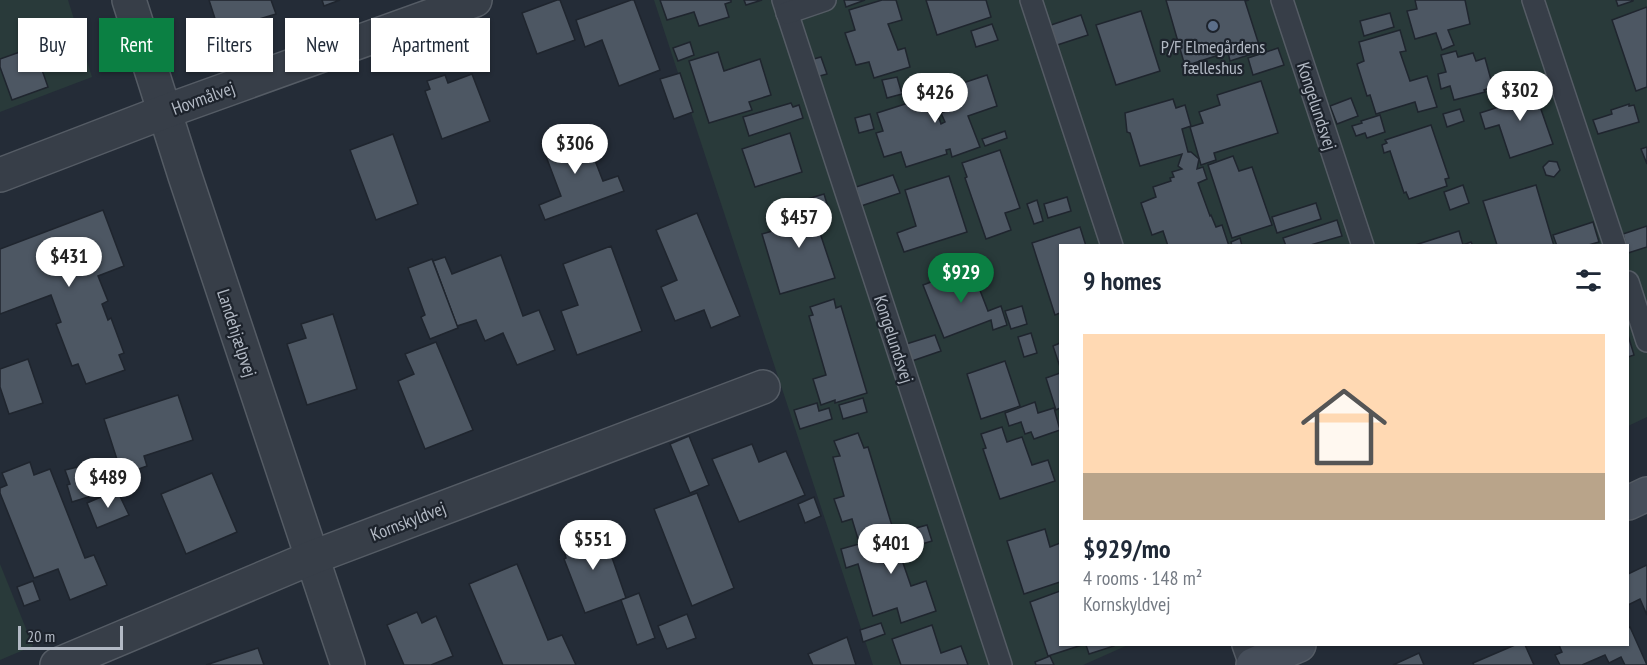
<!DOCTYPE html>
<meta charset="utf-8">
<style>
body{margin:0;font-family:"PT Sans Narrow",sans-serif;background:#f6f6f7;color:#1f2937;height:100vh;display:flex;flex-direction:column;font-size:22px;white-space:nowrap}
*{box-sizing:border-box;margin:0}
p{font-size:20px;color:#747a83}
.icon{flex:none;width:33px;height:33px;fill:none;stroke:currentColor;stroke-width:2;stroke-linecap:round;stroke-linejoin:round}
.map{position:relative;flex:1;overflow:hidden}
.drawer{position:absolute;left:1059px;top:244px;width:570px;height:402px;display:flex;flex-direction:column;background:#fff;border-radius:0px;box-shadow:0 2px 4px #0004}
.drawer>*{flex:none}
.hud{position:absolute;left:18px;top:18px;width:570px;height:54px;display:flex;gap:12px}
.scale{position:absolute;left:18px;bottom:15px;width:105px;box-sizing:border-box;padding-left:6px;border:3px solid #b2b9c4;border-top:0;font-size:16px;line-height:21px;white-space:nowrap;color:#b2b9c4;-webkit-text-stroke:4px #1d232c;paint-order:stroke}
.price{position:absolute;translate:-50% -51px;padding:0 14px;border-radius:21px;background:#fff;color:#222;font-size:20px;line-height:39px;filter:drop-shadow(0 2px 3px #0008)}
.price::after{content:'';position:absolute;left:50%;top:36px;width:18px;height:14px;margin-left:-9px;background:inherit;clip-path:polygon(0 0,100% 0,50% 100%)}
.price.on{background:#0b8043;color:#fff}
ul{padding:0;list-style:none}
li{display:grid;align-content:center;gap:12px;height:318px;padding:0 24px}
li+li{border-top:2px solid #e0e1e3}
li span{display:grid;place-items:center;height:186px;border-radius:0px;color:#555}
li>.icon{margin-inline-start:auto}
span .icon{width:108px;height:108px;fill:#fffc;stroke-width:1}
li b{font-size:26px}
h2{display:flex;justify-content:space-between;align-items:center;height:72px;padding:0 24px;font-size:26px}
.tag{padding:0 21px;border-radius:0px;background:#fff;box-shadow:0 2px 4px #0004;font-size:21px;line-height:54px}
.tag.on{background:#0b8043;color:#fff}
.map>svg:first-child{display:block}
</style>
<div class="map">
<svg width="1647" height="665" viewBox="0 0 1647 665">
<rect width="100%" height="100%" fill="#242c37"/>
<g fill="#293a3a">
<polygon points="0,0 68,0 92,77 0,112"/>
<polygon points="654,0 1647,0 1647,417 1628,426 1628,246 1060,246 1060,645 1128,645 1083,665 873,665"/>
<polygon points="0,564 33,646 0,660"/>
</g>
<g fill="#4d5763" stroke="#1f252e" stroke-width="1.5">
<polygon points="209,0 271,0 276,14 219,31"/>
<polygon points="322,0 340,0 324,6"/>
<polygon points="557,0 560,0 575,40 537,54 522,13"/>
<polygon points="631,0 634,0 660,70 619,86 602,40 585,47 576,20"/>
<polygon points="660,0 731,0 731,2 725,4 729,17 699,26 694,12 667,20"/>
<polygon points="744,0 762,0 746,5"/>
<polygon points="844,0 865,0 846,7"/>
<polygon points="882,0 896,0 902,20 888,24 898,50 905,48 910,67 874,78 869,62 856,65 845,33 855,30 849,10"/>
<polygon points="926,0 986,0 991,17 937,35"/>
<polygon points="1166,0 1249,0 1245,1 1261,51 1230,61 1228,52 1185,66"/>
<polygon points="1415,0 1465,0 1470,24 1448,30 1454,45 1442,50 1436,33 1415,39 1407,11 1417,9"/>
<polygon points="1616,0 1633,0 1633,1 1618,6"/>
<polygon points="1647,7 1647,87 1636,91 1612,20"/>
<polygon points="1141,11 1160,71 1116,85 1096,25"/>
<polygon points="1390,13 1394,27 1364,36 1360,21"/>
<polygon points="1081,15 1088,35 1051,47 1045,27"/>
<polygon points="992,24 998,40 976,47 971,31"/>
<polygon points="1400,30 1406,51 1400,52 1410,81 1427,76 1437,107 1418,112 1415,102 1376,114 1370,95 1367,96 1357,64 1364,61 1359,42"/>
<polygon points="690,42 694,55 678,61 673,48"/>
<polygon points="34,47 48,87 12,100 0,67 0,59"/>
<polygon points="1278,48 1284,65 1253,75 1248,58"/>
<polygon points="1456,51 1458,57 1473,53 1476,61 1485,58 1493,87 1484,90 1485,92 1454,100 1450,86 1441,89 1438,74 1446,72 1441,55"/>
<polygon points="718,52 724,71 760,59 771,95 749,102 752,110 709,123 689,61"/>
<polygon points="821,57 827,74 816,77 810,60"/>
<polygon points="680,73 693,112 674,119 660,79"/>
<polygon points="472,74 490,121 442,139 425,91 430,89 427,81 445,75 448,83"/>
<polygon points="987,75 997,106 968,116 980,147 952,157 950,149 946,150 947,154 906,167 901,152 884,157 876,133 883,131 877,113 927,97 936,120 939,118 941,124 945,122 941,113 946,111 945,107 948,107 942,90"/>
<polygon points="897,77 902,94 887,98 882,80"/>
<polygon points="1261,81 1278,133 1214,153 1216,160 1201,165 1190,127 1203,123 1199,112 1220,105 1217,95"/>
<polygon points="1529,85 1532,96 1536,95 1553,144 1510,158 1499,125 1485,129 1480,113 1505,105 1502,94"/>
<polygon points="1351,98 1358,116 1337,124 1330,106"/>
<polygon points="1173,99 1176,108 1185,105 1191,126 1182,129 1188,152 1191,152 1199,159 1197,169 1203,167 1207,179 1198,183 1210,216 1211,215 1216,227 1222,225 1229,246 1168,246 1163,231 1152,235 1141,203 1156,197 1153,187 1171,181 1170,178 1174,177 1172,172 1182,169 1178,166 1182,154 1140,166 1130,133 1127,132 1125,113"/>
<polygon points="791,103 793,107 799,105 803,118 749,136 743,117"/>
<polygon points="1629,104 1629,106 1634,105 1639,122 1598,134 1593,120 1612,114 1611,110"/>
<polygon points="1460,109 1464,121 1447,127 1443,114"/>
<polygon points="870,114 874,129 859,133 855,118"/>
<polygon points="1380,115 1385,132 1367,138 1365,133 1356,136 1352,126 1362,123 1361,121"/>
<polygon points="1431,125 1449,178 1445,179 1447,186 1409,199 1406,192 1404,193 1390,151 1384,153 1382,145 1387,143 1385,140"/>
<polygon points="582,127 603,181 618,176 624,191 545,220 539,205 561,196 541,143"/>
<polygon points="1005,131 1007,138 985,146 982,139"/>
<polygon points="790,133 802,172 755,187 742,149"/>
<polygon points="393,134 418,204 376,220 350,150"/>
<polygon points="1647,147 1647,164 1641,149"/>
<polygon points="1000,150 1020,208 1005,213 1011,230 986,239 965,178 967,177 962,163"/>
<polygon points="1233,156 1239,171 1252,167 1272,225 1232,238 1208,165"/>
<polygon points="1549,161 1557,162 1560,170 1554,177 1546,175 1543,167"/>
<polygon points="893,175 900,193 861,206 856,187"/>
<polygon points="949,176 967,232 904,252 897,233 916,226 905,190"/>
<polygon points="1463,185 1469,203 1450,210 1444,192"/>
<polygon points="1536,185 1554,246 1492,246 1497,245 1483,201"/>
<polygon points="824,194 830,214 815,218 835,278 780,294 762,234 776,230 771,215 788,210 793,225 811,220 804,200"/>
<polygon points="1067,197 1071,211 1048,218 1044,204"/>
<polygon points="1037,200 1043,221 1034,224 1027,204"/>
<polygon points="1316,203 1321,219 1277,233 1272,217"/>
<polygon points="103,210 124,266 98,276 108,301 102,304 108,320 111,318 124,353 119,355 125,370 86,384 78,364 72,366 56,324 61,322 51,295 0,314 0,249"/>
<polygon points="697,213 740,316 711,328 704,310 675,321 661,287 677,280 656,230"/>
<polygon points="1337,220 1342,236 1307,246 1286,246 1283,238"/>
<polygon points="1593,222 1599,242 1585,246 1557,246 1553,235"/>
<polygon points="1647,226 1647,247 1628,253 1623,234"/>
<polygon points="1080,227 1086,246 1060,246 1060,313 1055,315 1032,243"/>
<polygon points="1459,231 1463,245 1471,242 1473,246 1412,246"/>
<polygon points="1240,238 1242,246 1232,246 1231,242"/>
<polygon points="611,246 642,331 577,355 561,311 578,305 563,264"/>
<polygon points="501,255 523,316 539,310 555,350 517,365 503,333 485,341 476,320 457,326 433,261 445,257 452,274"/>
<polygon points="432,259 458,328 430,339 421,317 425,315 408,268"/>
<polygon points="971,267 988,311 1001,306 1007,325 993,330 991,320 944,338 923,285"/>
<polygon points="834,299 836,308 841,306 867,393 835,403 835,400 821,405 813,379 826,375 809,316 813,315 810,307"/>
<polygon points="1022,306 1027,324 1011,329 1005,311"/>
<polygon points="333,314 357,389 307,405 287,344 306,338 301,324"/>
<polygon points="1031,333 1037,353 1024,357 1018,337"/>
<polygon points="935,335 941,351 909,362 903,345"/>
<polygon points="1628,335 1634,355 1628,357"/>
<polygon points="436,342 473,430 425,449 398,381 414,374 405,354"/>
<polygon points="1060,343 1060,367 1053,346"/>
<polygon points="28,359 43,403 9,414 0,387 0,369"/>
<polygon points="1005,361 1020,406 981,419 967,374"/>
<polygon points="1060,373 1060,408 1056,410 1046,378"/>
<polygon points="178,395 193,440 144,456 147,466 122,475 104,419"/>
<polygon points="863,398 867,412 843,419 839,405"/>
<polygon points="1035,402 1038,413 1054,408 1060,430 1034,439 1031,432 1025,434 1021,422 1009,426 1005,413"/>
<polygon points="817,403 819,411 829,408 832,419 800,429 794,410"/>
<polygon points="1002,427 1007,442 1022,437 1032,465 1048,460 1055,481 1000,499 983,449 986,448 981,434"/>
<polygon points="858,433 864,448 868,447 893,529 858,539 852,519 842,522 834,499 844,496 833,457 840,456 834,441"/>
<polygon points="689,436 709,485 690,493 670,444"/>
<polygon points="752,444 759,462 786,451 805,495 739,522 712,459"/>
<polygon points="30,462 34,475 50,469 85,558 94,555 107,585 70,600 58,569 34,578 0,493 0,488 7,485 2,473"/>
<polygon points="82,466 85,480 112,472 117,488 72,502 67,485 70,484 65,470"/>
<polygon points="212,473 237,532 186,554 161,494"/>
<polygon points="117,490 129,515 97,528 87,503"/>
<polygon points="697,493 734,588 692,606 654,509"/>
<polygon points="814,497 821,516 805,523 798,504"/>
<polygon points="927,525 932,541 882,556 885,565 902,560 911,586 926,581 936,611 901,623 897,608 873,616 858,564 846,568 841,549"/>
<polygon points="599,528 605,543 607,543 626,598 585,613 564,559 566,558 562,542"/>
<polygon points="1045,529 1050,547 1060,543 1060,582 1024,594 1007,541"/>
<polygon points="517,564 548,640 562,635 576,665 503,665 469,584"/>
<polygon points="1647,565 1647,615 1640,599 1628,605 1628,574"/>
<polygon points="33,581 40,600 24,606 17,587"/>
<polygon points="1060,591 1060,645 1082,645 1048,656 1030,602"/>
<polygon points="639,593 655,638 637,645 621,600"/>
<polygon points="417,612 422,623 436,616 453,656 431,665 404,665 387,625"/>
<polygon points="687,614 696,638 667,649 658,626"/>
<polygon points="881,623 885,634 863,642 860,630"/>
<polygon points="932,625 941,653 961,646 968,665 901,665 892,639"/>
<polygon points="1630,627 1647,665 1625,665 1621,657 1609,663 1605,655 1582,665 1560,665 1555,655 1562,652 1559,645 1628,645 1628,628"/>
<polygon points="847,637 856,665 813,665 808,654"/>
<polygon points="1086,645 1114,645 1114,646 1089,654"/>
<polygon points="1515,645 1525,645 1534,665 1474,665 1473,663"/>
<polygon points="258,648 264,665 206,665"/>
<polygon points="1419,653 1424,665 1393,665"/>
<polygon points="1050,656 1054,665 1036,665 1035,662"/>
</g>
<g fill="none" stroke-linecap="round" stroke-linejoin="round">
<defs>
<g id="lane">
<polyline points="783,0 1001,665"/>
<polyline points="1031,0 1112,246"/>
<polyline points="1282,0 1363,246"/>
<polyline points="1533,0 1615,246"/>
<polyline points="787,13 825,0"/>
<polyline points="1628,282 1647,341"/>
<polyline points="1243,645 1250,665"/>
</g>
<g id="street">
<polyline points="129,0 185,176 348,665"/>
<polyline points="0,175 164,112 475,0"/>
<polyline points="57,665 311,558 763,387"/>
</g>
<g id="secondary">
<polyline points="1628,503 1647,494"/>
<polyline points="1253,665 1299,645"/>
</g>
</defs>
<use href="#lane" stroke="#555c65" stroke-width="24"/>
<use href="#street" stroke="#555c65" stroke-width="36"/>
<use href="#secondary" stroke="#555c65" stroke-width="36"/>
<use href="#lane" stroke="#373e48" stroke-width="21"/>
<use href="#street" stroke="#373e48" stroke-width="33"/>
<use href="#secondary" stroke="#464e5a" stroke-width="33"/>
</g>
<circle fill="#5c6f8a" stroke="#1d232c" stroke-width="2" cx="1213" cy="26" r="6"/>
<g text-anchor="middle" dominant-baseline="central" stroke-width="4.5" stroke-linejoin="round" paint-order="stroke">
<g font-size="18" fill="#b2b9c4" stroke="#1d232c">
<text x="1213" y="46">P/F Elmegårdens<tspan x="1213" dy="21">fælleshus</tspan></text>
</g>
<g font-size="18" fill="#b2b9c4" stroke="#1d232c">
<text transform="translate(203 98) rotate(-20)">Hovmålvej</text>
<text transform="translate(1317 106) rotate(72)">Kongelundsvej</text>
<text transform="translate(237 333) rotate(72)">Landehjælpvej</text>
<text transform="translate(894 339) rotate(72)">Kongelundsvej</text>
<text transform="translate(408 521) rotate(-21)">Kornskyldvej</text>
</g>
</g>
</svg>
<div class="scale">20 m</div>
<b class="price" style="left:1520px;top:122px">$302</b>
<b class="price" style="left:935px;top:124px">$426</b>
<b class="price" style="left:575px;top:175px">$306</b>
<b class="price" style="left:799px;top:249px">$457</b>
<b class="price" style="left:69px;top:288px">$431</b>
<b class="price on" style="left:961px;top:304px">$929</b>
<b class="price" style="left:108px;top:509px">$489</b>
<b class="price" style="left:593px;top:571px">$551</b>
<b class="price" style="left:891px;top:575px">$401</b>
<div class="hud">
<a class="tag">Buy</a>
<a class="tag on">Rent</a>
<a class="tag">Filters</a>
<a class="tag">New</a>
<a class="tag">Apartment</a>
</div>
<section class="drawer">
<h2>9 homes<svg class="icon" aria-label="filters" viewBox="0 0 24 24"><path d="M4 7h16M4 17h16"/><circle cx="9" cy="7" r="2"/><circle cx="15" cy="17" r="2"/></svg></h2>
<ul>
<li><span style="background:linear-gradient(#ffd9b3 75%,#b9a48a 0)"><svg class="icon" aria-label="home" viewBox="0 0 24 24"><path d="M3 11l9-7 9 7M6 9v11h12V9"/></svg></span><div><b>$929/mo</b><p>4 rooms · 148 m²</p><p>Kornskyldvej</p></div></li>
</ul>
</section>
</div>
